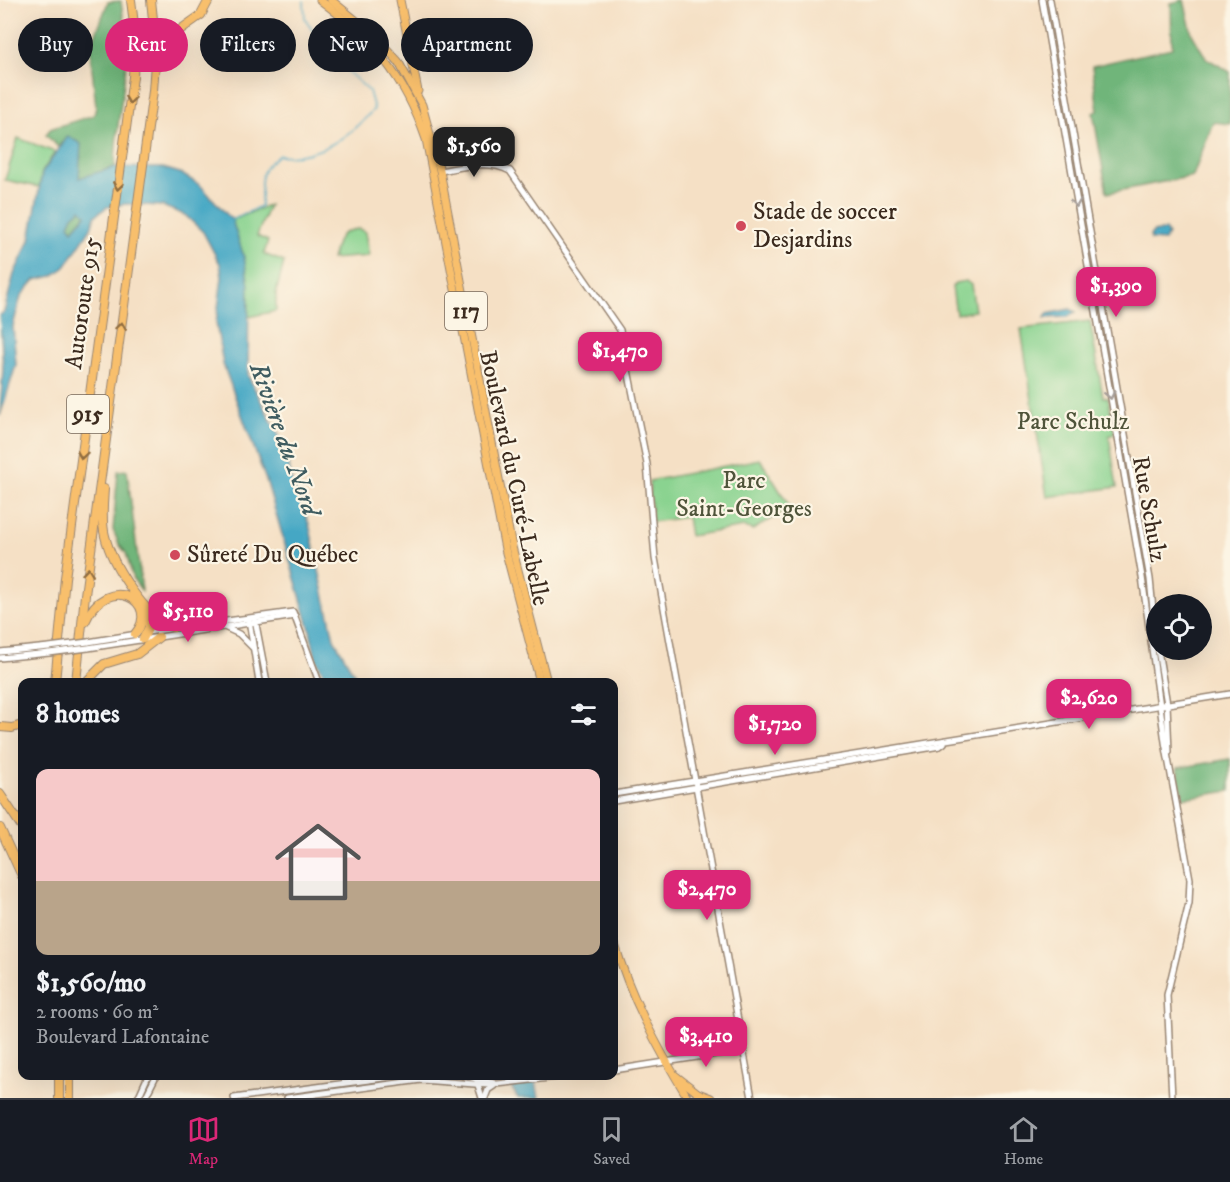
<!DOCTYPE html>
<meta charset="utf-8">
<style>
body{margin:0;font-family:"IM FELL DW Pica",serif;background:#20242c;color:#f1f3f6;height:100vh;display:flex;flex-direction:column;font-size:22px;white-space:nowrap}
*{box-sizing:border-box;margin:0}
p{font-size:20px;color:#9ea1a6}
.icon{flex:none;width:33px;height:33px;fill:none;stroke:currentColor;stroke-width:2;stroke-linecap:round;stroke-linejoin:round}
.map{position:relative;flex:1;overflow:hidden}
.panel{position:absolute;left:18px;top:678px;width:600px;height:402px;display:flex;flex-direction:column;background:#171b24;border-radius:12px;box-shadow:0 6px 24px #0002}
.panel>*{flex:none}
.top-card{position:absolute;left:18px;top:18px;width:600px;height:54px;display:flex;gap:12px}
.controls{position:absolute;left:1146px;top:594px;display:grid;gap:12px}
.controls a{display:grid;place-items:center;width:66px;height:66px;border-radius:50%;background:#171b24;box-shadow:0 6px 24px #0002;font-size:30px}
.price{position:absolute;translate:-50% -51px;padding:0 14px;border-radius:12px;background:#db2777;color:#fff;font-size:20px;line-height:39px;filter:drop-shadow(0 2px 3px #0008)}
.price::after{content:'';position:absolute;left:50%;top:36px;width:18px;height:14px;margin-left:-9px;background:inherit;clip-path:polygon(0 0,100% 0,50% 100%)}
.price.active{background:#222;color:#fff}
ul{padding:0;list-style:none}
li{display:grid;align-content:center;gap:12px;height:318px;padding:0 18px}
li+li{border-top:2px solid #363941}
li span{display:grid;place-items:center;height:186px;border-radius:12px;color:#555}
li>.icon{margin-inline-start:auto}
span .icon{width:108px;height:108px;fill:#fffc;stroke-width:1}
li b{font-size:26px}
h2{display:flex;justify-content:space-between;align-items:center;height:72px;padding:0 18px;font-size:26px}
.chip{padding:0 21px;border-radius:27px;background:#171b24;box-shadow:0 6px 24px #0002;font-size:21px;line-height:54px}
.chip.active{background:#db2777;color:#fff}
.tabs{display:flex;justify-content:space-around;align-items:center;height:84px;border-top:2px solid #363941;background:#171b24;font-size:16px;color:#9ea1a6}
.tabs a{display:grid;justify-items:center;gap:3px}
.tabs .active{color:#db2777}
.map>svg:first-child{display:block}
</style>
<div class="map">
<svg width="1230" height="1098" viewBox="0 0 1230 1098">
<rect width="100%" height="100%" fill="#fcf5e5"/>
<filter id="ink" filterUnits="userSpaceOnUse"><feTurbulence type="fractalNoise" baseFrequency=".0167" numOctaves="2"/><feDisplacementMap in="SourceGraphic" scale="12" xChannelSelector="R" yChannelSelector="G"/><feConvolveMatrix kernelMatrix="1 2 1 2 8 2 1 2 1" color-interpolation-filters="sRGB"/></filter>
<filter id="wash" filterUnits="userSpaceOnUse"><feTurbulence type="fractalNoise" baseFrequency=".008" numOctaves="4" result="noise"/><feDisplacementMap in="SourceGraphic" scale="24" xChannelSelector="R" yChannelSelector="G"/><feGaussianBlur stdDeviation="1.35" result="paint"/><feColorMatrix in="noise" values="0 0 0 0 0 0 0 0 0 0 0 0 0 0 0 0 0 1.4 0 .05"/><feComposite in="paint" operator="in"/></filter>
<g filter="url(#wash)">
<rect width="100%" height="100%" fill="#f5e0c5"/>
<g fill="#8ad390" stroke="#627e57" stroke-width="1.5">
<polygon points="18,138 55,152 42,172 39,187 5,180"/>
<path d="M269 205 257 236 268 241 264 254 284 262 276 293V311L248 317C249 282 242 253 232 220Z"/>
<path d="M359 229 365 232 369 256 332 259C338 240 336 231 359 229Z"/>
<polygon points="966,281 971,285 975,311 956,314 952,287 955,283"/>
<polygon points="1090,321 1103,397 1108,397 1115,434 1109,436 1117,487 1047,497 1021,329"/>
<polygon points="760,459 790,507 753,530 744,527 690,536 687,517 652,522 649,481"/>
</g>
<g fill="#6fb57a" stroke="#55704c" stroke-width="1.5">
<polygon points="1184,0 1192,34 1206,58 1230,72 1230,124 1213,122 1193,176 1107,193 1093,112 1098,111 1092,66 1172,48 1171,3"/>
<path d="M121 1C123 20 129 37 127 56 124 94 115 129 115 167 102 169 91 178 79 178L78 164 81 157 68 136 58 147 46 135 50 129 94 115 96 107 90 49 108 2Z"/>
<polygon points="81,209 86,214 73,230 69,225 73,216"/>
<polygon points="127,470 142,591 133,579 126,553 119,544 113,530 118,471"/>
<polygon points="1230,759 1230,791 1183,798 1177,768"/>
</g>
<g fill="#44a7c4" stroke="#406871" stroke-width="1.5" fill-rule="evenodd">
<path d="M68 136 81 144 79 178 115 167 163 168 180 173 200 185 232 220 244 257 249 285 248 376 284 445 292 480 309 524 334 639 359 682H328L316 659 310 630 267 483 223 364 216 323 222 277 220 264 203 232 185 215 162 206 126 204 107 207 95 216 91 228 65 267 53 276 35 280 21 296 13 326 16 365 0 416 3 368 0 315 4 312 14 274 30 240 42 173ZM81 209 86 215 73 230 69 225 73 216Z"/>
<polygon points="1165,230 1168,235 1164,241 1151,240 1150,236 1153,232"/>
<polygon points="1070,309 1076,312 1068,317 1045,318 1047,314"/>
<polygon points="504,1076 535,1076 539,1098 518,1098"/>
</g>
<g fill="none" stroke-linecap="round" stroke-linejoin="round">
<path stroke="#44a7c4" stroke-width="1.5" d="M230 221 261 206C261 181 257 170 279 155 317 160 349 137 374 109L369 91 323 49 305 18 304 1"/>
</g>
</g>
<g filter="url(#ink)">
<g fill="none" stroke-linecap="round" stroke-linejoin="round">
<defs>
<g id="minor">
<polyline points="1042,0 1142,577 1165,742 1190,879 1189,903 1167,995 1172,1098"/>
<polyline points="1050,0 1150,579 1156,640"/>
<path d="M440 171C463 167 489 159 510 171L620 330 647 464 655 558 752 1098"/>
<polyline points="255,619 267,682"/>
<polyline points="249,620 259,682"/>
<polyline points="224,627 239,634 252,647"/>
<polyline points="147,632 293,612 319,682"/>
<polyline points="88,642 137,634"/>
<polyline points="88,648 295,616"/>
<polyline points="1158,650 1167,704 1169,752"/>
<polyline points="0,652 49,647"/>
<polyline points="0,658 49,653"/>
<polyline points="614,794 1230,694"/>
<polyline points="614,801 940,746 944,743"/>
<polyline points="614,1070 742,1050"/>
<polyline points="464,1076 494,1083"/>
<polyline points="477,1082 482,1098"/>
<polyline points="138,1098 148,1076"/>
<polyline points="145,1098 156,1076"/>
<polyline points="234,1098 399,1076"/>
<polyline points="287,1098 421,1080 488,1085 566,1076"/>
<polyline points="485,1098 488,1090 494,1086"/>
</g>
<g id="major">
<path d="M320 0C373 40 404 75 426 139L505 549 540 682"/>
<polyline points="331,0 373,34 398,61 422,105 440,171 512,547 547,682"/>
<polyline points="400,0 418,91"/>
<path d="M614 941C630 997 657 1047 688 1098"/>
<polyline points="676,1076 698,1093 711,1098"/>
</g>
<g id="highway">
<polyline points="158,64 170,37 201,15 209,0"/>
<path d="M104 489C103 504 101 521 105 536 112 565 145 617 173 628"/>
<path d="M85 622C107 571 162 602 135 634"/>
<polyline points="143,639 149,627 148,611"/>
<polyline points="55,682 65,578 133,77 135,32 131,0"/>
<polyline points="76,682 85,595 153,91 156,48 151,0"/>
<polyline points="86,682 104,664 137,654 159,637"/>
<polyline points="0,727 12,728 22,725"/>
<polyline points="0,794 22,827"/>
<polyline points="0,828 22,876"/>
<polyline points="59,1076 59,1098"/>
<polyline points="70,1076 70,1098"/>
</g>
</defs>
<use href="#minor" stroke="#988572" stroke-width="8"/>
<use href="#major" stroke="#988572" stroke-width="9"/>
<use href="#highway" stroke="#988572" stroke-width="10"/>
<use href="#minor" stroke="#fff" stroke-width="5"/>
<use href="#major" stroke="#f8bf6c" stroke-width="7"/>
<use href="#highway" stroke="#f8bf6c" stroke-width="8"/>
<defs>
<g id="minor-bridge">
<polyline points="49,647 88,642"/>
<polyline points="49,653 88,648"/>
</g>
</defs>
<use href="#minor-bridge" stroke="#988572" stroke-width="8" stroke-linecap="butt"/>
<use href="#minor-bridge" stroke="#fff" stroke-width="5"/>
</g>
<defs><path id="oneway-chevron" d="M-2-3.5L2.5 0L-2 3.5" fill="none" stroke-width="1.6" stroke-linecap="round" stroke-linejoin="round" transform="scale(1.5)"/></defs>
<g stroke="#906d41">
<use href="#oneway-chevron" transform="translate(130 100) rotate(98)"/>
<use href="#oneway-chevron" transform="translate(118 186) rotate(98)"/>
<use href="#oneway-chevron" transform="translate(121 326) rotate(-82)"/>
<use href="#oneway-chevron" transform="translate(82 455) rotate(98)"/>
<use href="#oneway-chevron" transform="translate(88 572) rotate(-83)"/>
</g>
<g stroke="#a79f9a">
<use href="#oneway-chevron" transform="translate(1076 203) rotate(81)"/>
<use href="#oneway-chevron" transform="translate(1110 395) rotate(78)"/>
</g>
</g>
<g fill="#d1495b" stroke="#fcf5e5" stroke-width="2">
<circle cx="741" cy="226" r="6"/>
<circle cx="175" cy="555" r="6"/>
</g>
<g text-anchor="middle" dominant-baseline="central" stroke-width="4.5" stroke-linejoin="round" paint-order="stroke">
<g fill="#fcf5e5" stroke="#75675a" stroke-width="1.5">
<rect x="445" y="292" width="42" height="38" rx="4.5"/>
<rect x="67" y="395" width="42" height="38" rx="4.5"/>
</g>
<g font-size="22" font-weight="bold" fill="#3b2a1e">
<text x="466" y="311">117</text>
<text x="88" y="414">915</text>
</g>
<g font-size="24" fill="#3b2a1e" stroke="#fcf5e5" text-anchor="start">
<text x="753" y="212">Stade de soccer<tspan x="753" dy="28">Desjardins</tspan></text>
<text x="187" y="555">Sûreté Du Québec</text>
</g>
<g font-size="24" fill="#3b2a1e" stroke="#fcf5e5">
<text transform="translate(83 303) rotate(-82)">Autoroute 915</text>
<text transform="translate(514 478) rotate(78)">Boulevard du Curé-Labelle</text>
<text transform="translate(1149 509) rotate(80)">Rue Schulz</text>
</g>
<g font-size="24" fill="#4f543a" stroke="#fcf5e5">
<text x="1073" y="422">Parc Schulz</text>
<text x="744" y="481">Parc<tspan x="744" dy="28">Saint-Georges</tspan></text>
</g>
<g font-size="26" font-style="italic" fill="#3f5c60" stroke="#fcf5e5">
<text transform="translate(284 439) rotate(70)">Rivière du Nord</text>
</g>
</g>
</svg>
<div class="controls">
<a><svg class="icon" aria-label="locate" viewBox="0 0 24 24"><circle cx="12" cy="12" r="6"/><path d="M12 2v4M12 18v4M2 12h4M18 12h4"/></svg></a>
</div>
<b class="price active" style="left:474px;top:178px">$1,560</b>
<b class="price" style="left:1116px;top:318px">$1,390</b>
<b class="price" style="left:620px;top:383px">$1,470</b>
<b class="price" style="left:188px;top:643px">$5,110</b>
<b class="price" style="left:1089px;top:730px">$2,620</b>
<b class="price" style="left:775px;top:756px">$1,720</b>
<b class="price" style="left:707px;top:921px">$2,470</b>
<b class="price" style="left:706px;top:1068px">$3,410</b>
<div class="top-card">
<a class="chip">Buy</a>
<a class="chip active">Rent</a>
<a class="chip">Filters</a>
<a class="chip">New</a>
<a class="chip">Apartment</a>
</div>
<section class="panel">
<h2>8 homes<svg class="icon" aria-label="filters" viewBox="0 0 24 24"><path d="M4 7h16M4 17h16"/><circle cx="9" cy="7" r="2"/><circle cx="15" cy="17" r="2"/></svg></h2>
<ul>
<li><span style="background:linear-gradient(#f6c9c9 60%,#b9a48a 0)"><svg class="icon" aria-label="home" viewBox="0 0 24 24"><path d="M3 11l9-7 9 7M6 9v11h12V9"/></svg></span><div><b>$1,560/mo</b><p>2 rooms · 60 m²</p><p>Boulevard Lafontaine</p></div></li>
</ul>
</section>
</div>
<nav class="tabs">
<a class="active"><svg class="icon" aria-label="map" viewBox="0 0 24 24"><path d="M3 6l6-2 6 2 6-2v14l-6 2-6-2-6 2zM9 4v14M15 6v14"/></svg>Map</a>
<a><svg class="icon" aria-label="saved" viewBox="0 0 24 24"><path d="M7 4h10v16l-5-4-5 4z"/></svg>Saved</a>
<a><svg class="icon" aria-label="home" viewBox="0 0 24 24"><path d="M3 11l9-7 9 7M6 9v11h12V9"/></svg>Home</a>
</nav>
